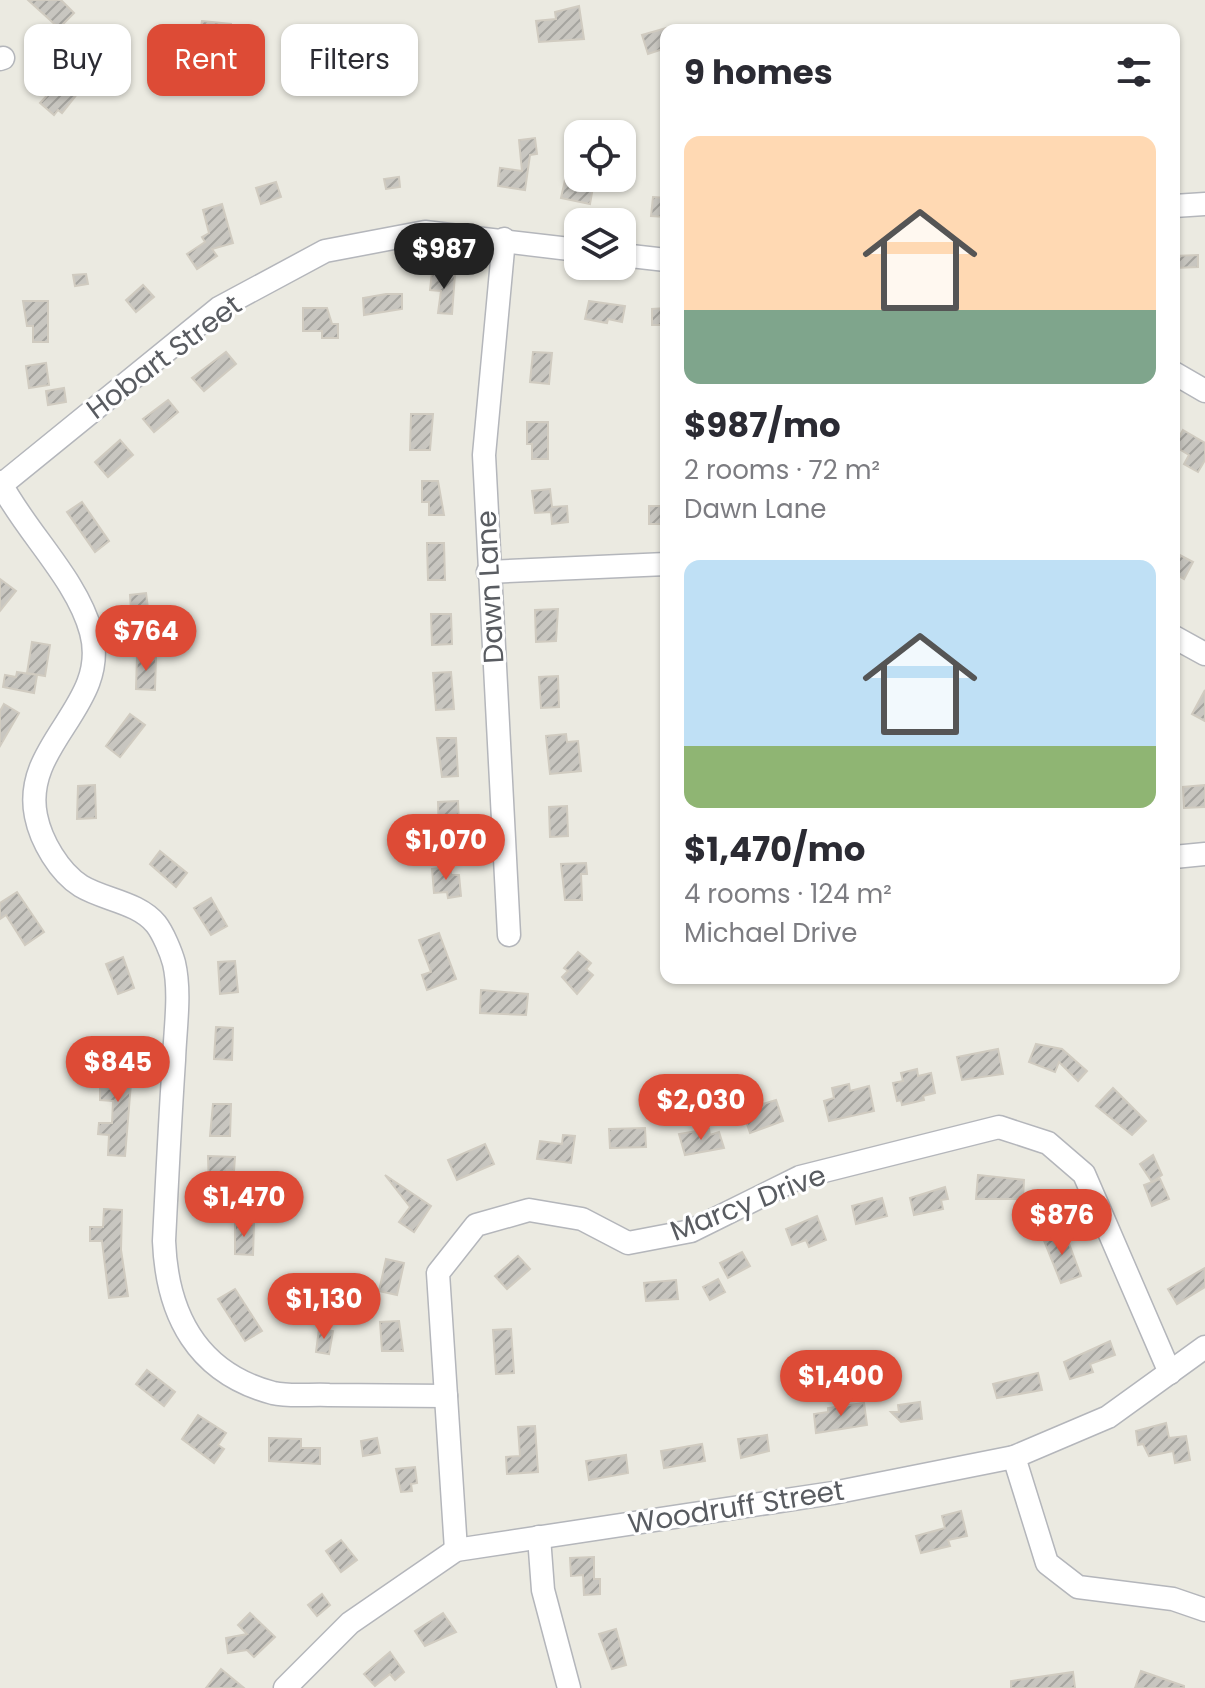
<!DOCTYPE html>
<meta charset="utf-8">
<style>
body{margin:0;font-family:Poppins,sans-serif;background:#f2f2f3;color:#2b2b33;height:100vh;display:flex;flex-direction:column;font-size:30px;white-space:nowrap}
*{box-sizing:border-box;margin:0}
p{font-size:26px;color:#7c7c81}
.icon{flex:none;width:44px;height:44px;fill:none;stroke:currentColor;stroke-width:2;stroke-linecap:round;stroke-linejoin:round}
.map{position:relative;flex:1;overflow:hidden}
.drawer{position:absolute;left:660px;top:24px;width:520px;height:960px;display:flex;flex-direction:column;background:#fff;border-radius:16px;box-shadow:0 2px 6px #0004}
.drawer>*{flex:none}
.top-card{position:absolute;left:24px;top:24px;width:516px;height:72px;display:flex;gap:16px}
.fabs{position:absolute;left:564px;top:120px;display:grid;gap:16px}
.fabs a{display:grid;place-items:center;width:72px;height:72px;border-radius:16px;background:#fff;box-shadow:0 2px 6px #0004;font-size:40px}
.price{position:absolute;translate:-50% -68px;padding:0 18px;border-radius:28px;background:#dd4b36;color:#fff;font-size:26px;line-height:52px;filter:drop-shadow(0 2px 4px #0008)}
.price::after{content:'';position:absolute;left:50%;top:48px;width:24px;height:18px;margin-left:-12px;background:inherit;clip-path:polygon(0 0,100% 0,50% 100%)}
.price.selected{background:#222;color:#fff}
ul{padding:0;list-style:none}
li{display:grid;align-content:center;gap:16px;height:424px;padding:0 24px}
li span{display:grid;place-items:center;height:248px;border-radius:16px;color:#555}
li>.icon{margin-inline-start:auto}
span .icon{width:144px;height:144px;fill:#fffc;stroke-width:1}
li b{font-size:34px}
h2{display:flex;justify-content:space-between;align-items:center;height:96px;padding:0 24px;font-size:34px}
.tag{padding:0 28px;border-radius:16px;background:#fff;box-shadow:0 2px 6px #0004;font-size:28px;line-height:72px}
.tag.selected{background:#dd4b36;color:#fff}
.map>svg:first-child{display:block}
</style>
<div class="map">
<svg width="1205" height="1688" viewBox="0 0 1205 1688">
<defs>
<pattern id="building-hatch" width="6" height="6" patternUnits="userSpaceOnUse" patternTransform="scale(2)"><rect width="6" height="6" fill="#c8c6c0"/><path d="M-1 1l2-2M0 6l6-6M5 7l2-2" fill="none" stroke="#a5a49f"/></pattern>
</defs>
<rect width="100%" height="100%" fill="#ebeae1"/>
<g fill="url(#building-hatch)" stroke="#d0cbc0" stroke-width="2">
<polygon points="28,0 61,0 74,13 59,28"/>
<polygon points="579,6 584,39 539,42 536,21 556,19 555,12"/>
<polygon points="202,21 231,24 231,35 239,36 238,50 253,50 253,67 215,67 213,51 197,50"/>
<polygon points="666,28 666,48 648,54 642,35"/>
<polygon points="66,75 82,88 62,113 58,110 54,115 40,103"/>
<polygon points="535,138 537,154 530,155 525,190 498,186 500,168 522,171 519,140"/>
<polygon points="399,177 400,187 386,189 384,179"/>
<polygon points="573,178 590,178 588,186 593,187 590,204 561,198 565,180 572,182"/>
<polygon points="276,182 281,197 261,204 256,188"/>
<polygon points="653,197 666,198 666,217 651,216"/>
<polygon points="222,204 233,243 212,249 217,256 197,269 187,254 205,242 202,237 209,233 203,210"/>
<polygon points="1198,255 1198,267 1174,268 1174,256"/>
<polygon points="432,272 455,274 452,314 438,313 441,291 430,290"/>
<polygon points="86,274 88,284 75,286 73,275"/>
<polygon points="143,285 154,297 136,312 126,300"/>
<polygon points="386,294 402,294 402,309 364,315 363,298"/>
<polygon points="23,301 48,301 48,342 33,342 33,326 27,326"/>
<polygon points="589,301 625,306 622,322 608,319 607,323 585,319"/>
<polygon points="303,308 327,308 332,324 338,324 338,338 322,338 322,331 303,331"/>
<polygon points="666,308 666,325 652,325 652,309"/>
<polygon points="226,352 236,364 204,391 192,378"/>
<polygon points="533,352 552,353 549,384 530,382"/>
<polygon points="46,363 49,385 29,388 26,366"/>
<polygon points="64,388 66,402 48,405 46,391"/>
<polygon points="168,400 178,412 154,432 143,419"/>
<polygon points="411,414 433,414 430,450 410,450"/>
<polygon points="527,422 548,422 548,459 532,459 532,444 527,444"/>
<polygon points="1183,430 1205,443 1205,460 1198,472 1184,464 1189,455 1174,446"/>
<polygon points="120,440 133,455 108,477 95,462"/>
<polygon points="422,481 438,481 444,515 429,515 429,502 422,502"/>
<polygon points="550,489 552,507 567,506 568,522 552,524 551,512 535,513 532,491"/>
<polygon points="82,502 109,541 95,552 67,512"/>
<rect x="649" y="506" width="17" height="18"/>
<polygon points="427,543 444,543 445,580 428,580"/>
<polygon points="1174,552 1193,562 1184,579 1174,573"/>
<polygon points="0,579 16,591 0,611"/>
<polygon points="146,593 150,624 132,627 130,595"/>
<polygon points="558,609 556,641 536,642 535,610"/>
<polygon points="431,614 451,614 452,644 432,645"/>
<polygon points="32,642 50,645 45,676 27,673"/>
<polygon points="137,656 156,656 155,690 136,689"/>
<polygon points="17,672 37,675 34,693 3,687 5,675 16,677"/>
<polygon points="451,672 454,709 436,710 433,673"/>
<polygon points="558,676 559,707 541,708 539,677"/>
<polygon points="1205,690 1205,721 1192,714"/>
<polygon points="4,704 19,713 0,746 0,711"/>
<polygon points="130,714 145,725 120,757 106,746"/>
<polygon points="566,734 567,742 578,741 581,771 550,774 546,736"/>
<polygon points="437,738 456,738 458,776 442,777"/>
<polygon points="95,785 96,818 77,819 78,786"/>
<polygon points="1205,785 1205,807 1184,808 1183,787"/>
<polygon points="458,801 459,824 464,824 464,838 439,837 438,802"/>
<polygon points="567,806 568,836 550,837 549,807"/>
<polygon points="160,851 187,873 176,887 150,864"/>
<polygon points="586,863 587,874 581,874 582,900 565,900 561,864"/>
<polygon points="451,867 451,875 459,875 461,896 448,898 447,892 434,893 432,869"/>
<polygon points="17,892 44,932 25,945 6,915 0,919 0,903"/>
<polygon points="211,898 227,926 211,935 194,908"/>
<polygon points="439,933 456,979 427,990 422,975 431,972 419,940"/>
<polygon points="578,952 591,963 586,969 593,975 577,994 562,977 568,971 564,968"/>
<polygon points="123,957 134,988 118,994 106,964"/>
<polygon points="235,961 238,992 220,994 218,962"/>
<polygon points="481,990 528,994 526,1015 480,1013"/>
<polygon points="216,1027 233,1028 232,1060 214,1059"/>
<polygon points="1036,1044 1062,1049 1087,1071 1078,1081 1059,1062 1055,1072 1029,1062"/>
<polygon points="119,1049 132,1071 125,1156 108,1155 109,1135 98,1134 99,1123 112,1123 113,1101 100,1100 100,1088 113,1089 113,1073 104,1057"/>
<polygon points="998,1049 1003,1074 962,1080 957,1057"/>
<polygon points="917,1069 918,1076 931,1073 935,1093 923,1096 924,1100 902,1105 901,1100 897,1101 893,1083 903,1081 901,1073"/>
<polygon points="849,1084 850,1091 869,1086 874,1111 829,1121 824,1101 834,1098 832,1088"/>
<polygon points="1113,1088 1146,1121 1132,1135 1096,1106"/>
<polygon points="760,1097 763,1104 776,1100 783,1121 750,1133 744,1115 753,1112 749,1101"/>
<polygon points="213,1104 231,1104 230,1136 210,1136"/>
<polygon points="645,1128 646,1147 610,1148 609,1129"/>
<polygon points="709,1129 710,1135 719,1132 724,1148 685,1155 679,1134"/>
<polygon points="563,1135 575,1136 571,1163 537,1159 540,1141 562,1144"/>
<polygon points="485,1144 494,1164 457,1180 448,1160"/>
<polygon points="1153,1155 1162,1175 1152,1182 1140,1164"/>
<polygon points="208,1156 235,1157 234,1171 227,1170 227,1189 209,1189"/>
<polygon points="385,1175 431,1206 414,1232 399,1222 410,1207"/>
<polygon points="978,1175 1024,1180 1023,1199 976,1199"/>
<polygon points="1160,1179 1169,1199 1152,1206 1144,1185"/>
<polygon points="945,1187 948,1199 941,1200 943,1209 914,1215 910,1198"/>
<polygon points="882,1198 887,1216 856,1224 852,1206"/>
<polygon points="104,1209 122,1210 121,1250 128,1296 109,1298 102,1241 90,1241 90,1227 103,1227"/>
<polygon points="817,1216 826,1240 809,1247 806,1240 792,1245 786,1229"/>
<polygon points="235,1223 254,1224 253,1255 235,1254"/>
<polygon points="1064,1230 1081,1276 1061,1283 1043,1238"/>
<polygon points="742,1252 750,1266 728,1278 720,1263"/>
<polygon points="518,1256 530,1269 507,1289 495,1276"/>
<polygon points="386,1259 404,1263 397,1295 379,1291"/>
<polygon points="1205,1268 1205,1287 1177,1304 1168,1289"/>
<polygon points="718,1279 725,1292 710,1300 703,1287"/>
<polygon points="676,1280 678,1299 646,1301 644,1283"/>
<polygon points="235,1289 262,1331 245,1341 218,1299"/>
<polygon points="399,1321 403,1351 382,1351 380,1322"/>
<polygon points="319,1329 333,1331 329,1354 316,1352"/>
<polygon points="511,1329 514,1373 496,1374 493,1330"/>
<polygon points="1110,1341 1115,1355 1090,1364 1093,1372 1070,1379 1064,1362"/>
<polygon points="147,1370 175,1392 164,1406 136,1384"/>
<polygon points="1038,1373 1042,1390 997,1398 993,1384"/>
<polygon points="920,1402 922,1419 901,1422 891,1412 899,1412 898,1405"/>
<polygon points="864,1403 867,1425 816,1433 814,1414 828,1412 828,1408"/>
<polygon points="198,1415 226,1433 218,1445 224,1449 214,1463 182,1439"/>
<polygon points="1166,1423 1169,1438 1186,1436 1190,1460 1175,1463 1173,1451 1149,1456 1143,1444 1138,1445 1136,1431"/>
<polygon points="535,1426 538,1472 507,1474 506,1457 520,1456 518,1427"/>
<polygon points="767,1435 769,1451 741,1458 738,1439"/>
<polygon points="269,1438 301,1439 301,1448 320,1448 320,1464 269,1461"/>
<polygon points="377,1438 380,1453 363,1456 361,1441"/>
<polygon points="702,1444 705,1461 664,1468 661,1451"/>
<polygon points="626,1455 628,1473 589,1480 586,1461"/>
<polygon points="415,1467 417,1483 411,1484 412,1491 401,1492 396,1469"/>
<polygon points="961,1511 967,1536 948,1540 950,1546 921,1553 916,1536 945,1528 942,1516"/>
<polygon points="341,1540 357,1560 341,1572 326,1551"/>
<polygon points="594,1557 594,1579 600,1579 600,1594 584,1595 583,1575 571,1576 570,1558"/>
<polygon points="322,1594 330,1605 317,1616 308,1605"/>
<polygon points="250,1613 275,1637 254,1657 247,1650 228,1653 226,1638 247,1634 238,1625"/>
<polygon points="443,1613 456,1632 425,1646 415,1631"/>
<polygon points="616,1629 626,1665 612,1669 599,1634"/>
<polygon points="390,1652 404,1672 395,1680 390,1674 375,1686 364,1674"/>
<polygon points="221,1669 244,1688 206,1688"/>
<polygon points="1141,1671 1184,1686 1184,1688 1135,1688"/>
<polygon points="1073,1672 1075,1688 1011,1688 1011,1681"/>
</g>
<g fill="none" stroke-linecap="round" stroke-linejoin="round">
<defs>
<g id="minor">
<polyline points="0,59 3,58"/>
<polyline points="1174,206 1205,204"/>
<polyline points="504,239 484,455 509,935"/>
<polyline points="622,255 666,260"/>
<polyline points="1174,373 1205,391"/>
<path d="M0 482C25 531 77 579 91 632 111 705 21 744 36 816 41 841 59 872 81 886 104 900 138 902 156 924 163 933 171 952 174 963 181 993 175 1029 174 1060 170 1120 167 1181 164 1241 167 1315 197 1373 273 1393 290 1397 311 1394 329 1395 368 1395 407 1396 446 1396"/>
<polyline points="0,486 219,308 325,251 425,232 578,250"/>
<polyline points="488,572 666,564"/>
<polyline points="1174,637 1205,654"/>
<polyline points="1174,857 1205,854"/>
<polyline points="1014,1457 1047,1563 1078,1587 1173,1599 1205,1610"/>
<polyline points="539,1537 543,1590 569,1688"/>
<polyline points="456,1550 438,1273 476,1225 529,1210 582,1219 628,1243 691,1231 800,1177 999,1127 1048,1143 1084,1174 1170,1373"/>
<polyline points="285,1688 350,1623 456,1550 833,1493 1014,1457 1108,1417 1205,1347"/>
</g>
</defs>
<use href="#minor" stroke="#b4b6bb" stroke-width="25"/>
<use href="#minor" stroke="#fff" stroke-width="22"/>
</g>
<g text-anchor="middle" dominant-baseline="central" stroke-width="6" stroke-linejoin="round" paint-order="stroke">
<g font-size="28" fill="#595c61" stroke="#fff">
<text transform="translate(164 357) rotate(-37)">Hobart Street</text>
<text transform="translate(490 587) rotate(-93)">Dawn Lane</text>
<text transform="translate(748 1203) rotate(-21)">Marcy Drive</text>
<text transform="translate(736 1507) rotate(-9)">Woodruff Street</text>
</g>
</g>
</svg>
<div class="fabs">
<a><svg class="icon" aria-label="locate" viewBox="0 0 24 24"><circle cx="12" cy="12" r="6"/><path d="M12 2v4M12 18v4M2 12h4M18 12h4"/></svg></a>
<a><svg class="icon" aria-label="layers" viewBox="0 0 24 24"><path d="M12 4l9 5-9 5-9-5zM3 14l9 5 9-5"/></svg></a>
</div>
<b class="price selected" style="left:444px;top:291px">$987</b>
<b class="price" style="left:146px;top:673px">$764</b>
<b class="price" style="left:446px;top:882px">$1,070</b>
<b class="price" style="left:118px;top:1104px">$845</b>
<b class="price" style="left:701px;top:1142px">$2,030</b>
<b class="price" style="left:244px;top:1239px">$1,470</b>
<b class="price" style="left:1062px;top:1257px">$876</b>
<b class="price" style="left:324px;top:1341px">$1,130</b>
<b class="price" style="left:841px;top:1418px">$1,400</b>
<div class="top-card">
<a class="tag">Buy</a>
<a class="tag selected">Rent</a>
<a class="tag">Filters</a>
</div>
<section class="drawer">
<h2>9 homes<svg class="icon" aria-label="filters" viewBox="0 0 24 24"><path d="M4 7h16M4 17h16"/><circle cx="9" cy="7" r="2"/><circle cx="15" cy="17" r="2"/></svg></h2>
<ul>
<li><span style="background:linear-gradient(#ffd9b3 70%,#7fa58c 0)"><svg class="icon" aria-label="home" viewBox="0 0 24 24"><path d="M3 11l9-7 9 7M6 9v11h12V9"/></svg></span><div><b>$987/mo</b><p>2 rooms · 72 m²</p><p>Dawn Lane</p></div></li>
<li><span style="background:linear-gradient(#bfe0f5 75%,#8fb573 0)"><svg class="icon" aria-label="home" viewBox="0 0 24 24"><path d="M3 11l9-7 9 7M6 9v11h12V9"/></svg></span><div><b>$1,470/mo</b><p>4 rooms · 124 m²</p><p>Michael Drive</p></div></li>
</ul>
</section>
</div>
